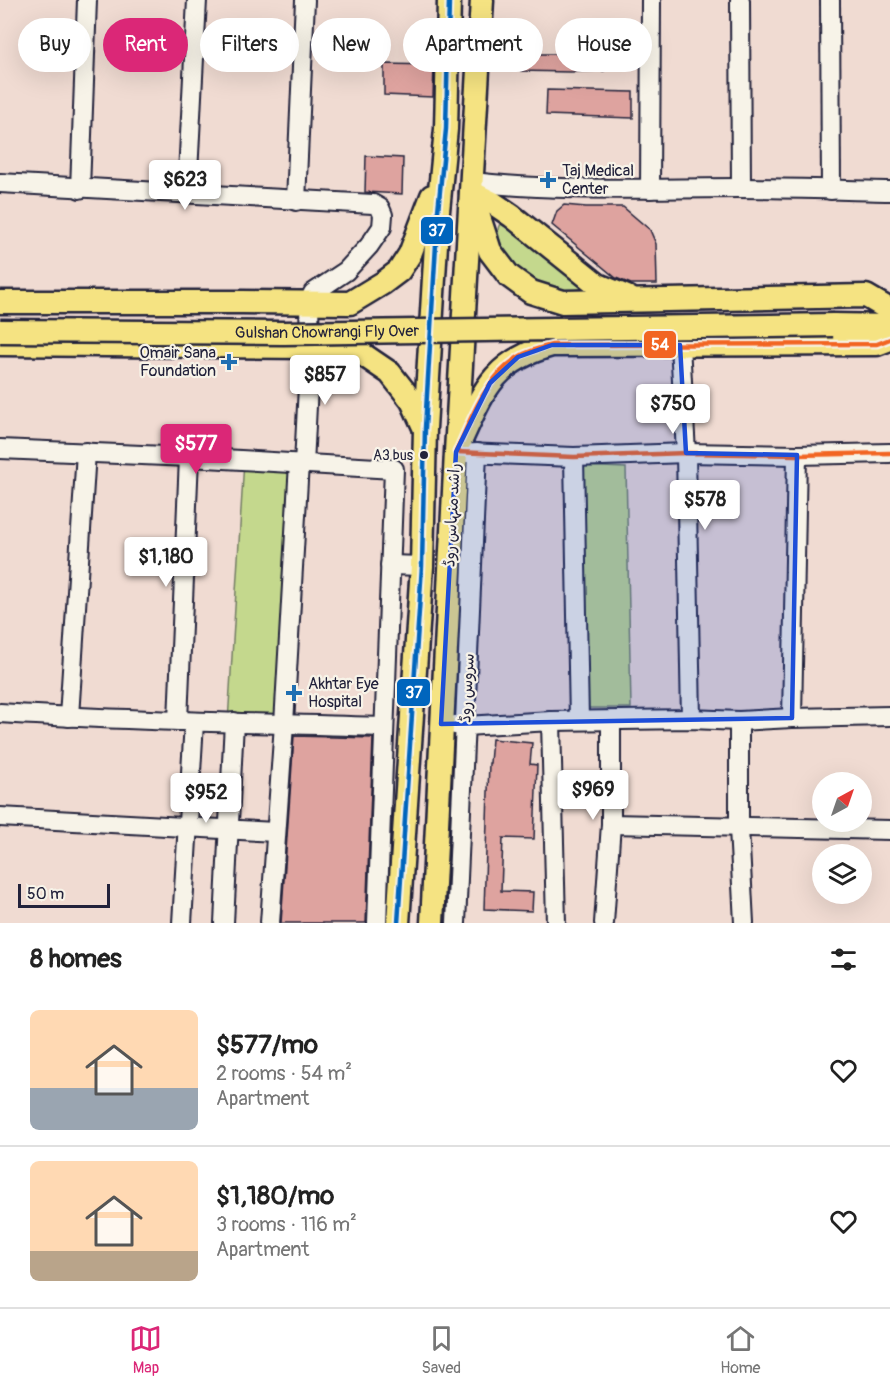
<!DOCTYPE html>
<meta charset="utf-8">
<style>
body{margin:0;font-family:Pangolin,"Playpen Sans Arabic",sans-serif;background:#f6f6f6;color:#222;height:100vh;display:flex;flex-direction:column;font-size:22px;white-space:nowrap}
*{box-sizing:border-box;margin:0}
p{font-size:20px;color:#767676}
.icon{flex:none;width:33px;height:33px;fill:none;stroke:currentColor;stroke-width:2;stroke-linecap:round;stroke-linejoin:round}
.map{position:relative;height:923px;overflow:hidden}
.sheet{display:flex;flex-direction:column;background:#fff;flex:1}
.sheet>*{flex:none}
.hud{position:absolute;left:18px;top:18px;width:855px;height:54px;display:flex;gap:12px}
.needle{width:39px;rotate:40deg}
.buttons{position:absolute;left:812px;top:772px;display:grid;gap:12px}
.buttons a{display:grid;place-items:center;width:60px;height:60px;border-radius:50%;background:#fff;box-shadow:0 6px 24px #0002;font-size:30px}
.scale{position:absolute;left:18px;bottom:15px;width:92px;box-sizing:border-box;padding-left:6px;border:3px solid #22223b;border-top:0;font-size:16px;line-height:21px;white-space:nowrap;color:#22223b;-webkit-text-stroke:4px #f7f3e8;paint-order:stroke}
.price{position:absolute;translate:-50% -51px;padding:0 14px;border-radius:6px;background:#fff;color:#222;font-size:20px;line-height:39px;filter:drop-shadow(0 2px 3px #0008)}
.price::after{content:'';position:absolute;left:50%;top:36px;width:18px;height:14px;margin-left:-9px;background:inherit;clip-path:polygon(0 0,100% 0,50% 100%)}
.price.current{background:#db2777;color:#fff}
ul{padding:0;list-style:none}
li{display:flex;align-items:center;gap:18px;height:150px;padding:0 30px}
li+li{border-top:2px solid #e0e0e0}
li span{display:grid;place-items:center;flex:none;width:168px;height:120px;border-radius:9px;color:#555}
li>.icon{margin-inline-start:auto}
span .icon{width:72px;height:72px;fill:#fffc;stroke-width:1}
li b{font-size:26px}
h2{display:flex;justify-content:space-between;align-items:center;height:72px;padding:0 30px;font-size:26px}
.pill{padding:0 21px;border-radius:27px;background:#fff;box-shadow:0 6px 24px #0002;font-size:21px;line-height:54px}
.pill.current{background:#db2777;color:#fff}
.menu{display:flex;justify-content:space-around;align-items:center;height:84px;border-top:2px solid #e0e0e0;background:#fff;font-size:16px;color:#767676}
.menu a{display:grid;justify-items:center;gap:3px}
.menu .current{color:#db2777}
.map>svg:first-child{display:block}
</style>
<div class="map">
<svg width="890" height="923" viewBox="0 0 890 923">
<rect width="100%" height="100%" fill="#f0dbd2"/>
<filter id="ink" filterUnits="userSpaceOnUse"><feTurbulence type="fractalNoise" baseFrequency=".0167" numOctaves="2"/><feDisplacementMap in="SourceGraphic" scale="12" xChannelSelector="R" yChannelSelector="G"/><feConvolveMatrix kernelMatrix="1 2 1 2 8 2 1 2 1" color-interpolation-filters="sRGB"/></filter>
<g filter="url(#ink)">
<g fill="#c4d88d" stroke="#737d64" stroke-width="1.5">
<path d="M501 221 587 286C565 300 522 276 508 257 503 251 498 238 498 230 498 227 500 224 501 221Z"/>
<polygon points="244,461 299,463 284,724 228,722"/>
<polygon points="578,466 626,468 631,708 584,708"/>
</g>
<g fill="#dea39f" stroke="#22223b" stroke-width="1.5">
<polygon points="603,43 604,71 570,72 521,71 521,54 572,54 571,44"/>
<polygon points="384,64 434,65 433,97 384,95"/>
<polygon points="547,90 633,92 633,118 546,115"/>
<polygon points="366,156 403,158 402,194 365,192"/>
<polygon points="564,205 586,207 623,207 650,230 656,244 657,284 631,284 616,278 552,225 557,211"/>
<polygon points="294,736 373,738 366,923 281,923"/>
<polygon points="492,739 532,743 530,764 537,765 534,839 503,838 501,891 533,892 532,911 484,909 489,763 490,763"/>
</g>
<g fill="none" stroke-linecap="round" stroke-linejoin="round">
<defs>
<g id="minor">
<polyline points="740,0 741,188"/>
<polyline points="830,0 831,190"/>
<path d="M472 182C560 192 650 188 738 188 789 188 839 190 890 191"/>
<polyline points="0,183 373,204 380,208 383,215 382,227 369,246 346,271 313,293 309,302 310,347 304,464"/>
<polyline points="80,189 87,0"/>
<polyline points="650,189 651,0"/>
<polyline points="187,193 197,0"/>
<polyline points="296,201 305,0"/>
<polyline points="680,345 686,453 691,719"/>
<polyline points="0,449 189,457 394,469 377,923"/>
<polyline points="466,453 574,457 686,453 797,455 890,453"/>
<polyline points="574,457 579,720"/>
<polyline points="390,565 422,566"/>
<path d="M0 713C128 721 256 723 384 727"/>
<polyline points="69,717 86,452"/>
<polyline points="792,718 797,455"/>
<polyline points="178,721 189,457"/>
<polyline points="551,721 556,923"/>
<polyline points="739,721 739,828 744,923"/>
<polyline points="455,725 465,726 551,721 691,719 739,721 792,718 890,716"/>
<polyline points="0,817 275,832"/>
<polyline points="611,824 890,830"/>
<polyline points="182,923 194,722"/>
<polyline points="224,923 234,722"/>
<polyline points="270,923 284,724 299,463"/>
<polyline points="456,923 477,453"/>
<polyline points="604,923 611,824 611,721"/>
</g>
<g id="major">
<polyline points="471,192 493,203 512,216 598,285 629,298"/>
<polyline points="476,208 490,251 509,276 531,292 563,302 866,296 890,310"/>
<polyline points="0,302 242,302 350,303 383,283 399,271 410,254 432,196"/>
<polyline points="833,325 890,326"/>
<polyline points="0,344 310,347 362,354 390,373 412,401 424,427"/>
<path d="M461 440C484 389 494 361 552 345L877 344 890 339"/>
<polyline points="398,923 422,566 425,428 438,211 446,129 449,0"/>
<polyline points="432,923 456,452 482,0"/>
</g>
</defs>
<use href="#minor" stroke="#22223b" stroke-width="22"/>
<use href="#major" stroke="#22223b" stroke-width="27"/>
<use href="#minor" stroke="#f7f3e8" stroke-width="18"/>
<use href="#major" stroke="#f5e382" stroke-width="22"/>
<defs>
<g id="major-bridge">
<path id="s1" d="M0 331 284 333 833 325"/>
</g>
</defs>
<use href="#major-bridge" stroke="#22223b" stroke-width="27" stroke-linecap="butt"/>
<use href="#major-bridge" stroke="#f5e382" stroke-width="22"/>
<defs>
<path id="bus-1" d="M890 339 877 344 552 345C540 348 528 351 517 358 484 380 471 418 456 452L574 457 686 453 797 455 890 453"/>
<polyline id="bus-2" points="398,923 422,566 425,428 438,211 446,129 449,0"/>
</defs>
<use href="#bus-1" stroke="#f7f3e8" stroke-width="9"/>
<use href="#bus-2" stroke="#f7f3e8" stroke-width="9"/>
<use href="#bus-1" stroke="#f26522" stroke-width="4.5"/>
<use href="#bus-2" stroke="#0065bd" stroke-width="4.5"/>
</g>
</g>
<path fill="#1d4ed8" fill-opacity="0.2" stroke="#1d4ed8" stroke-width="4.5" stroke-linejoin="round" d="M552 345H680L686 453 797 455 792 718 441 724 456 452 490 383 518 357Z"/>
<g fill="#1f6fb2" stroke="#f7f3e8" stroke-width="2">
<path d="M545 171h6v6h6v6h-6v6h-6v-6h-6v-6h6z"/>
<path d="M226 353h6v6h6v6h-6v6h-6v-6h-6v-6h6z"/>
<path d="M291 684h6v6h6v6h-6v6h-6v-6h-6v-6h6z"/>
</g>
<circle fill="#22223b" stroke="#f7f3e8" stroke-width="2" cx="424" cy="455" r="5"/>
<g text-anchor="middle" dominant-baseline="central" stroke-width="4.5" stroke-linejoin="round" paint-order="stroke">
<g font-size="14" fill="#22223b" stroke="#f7f3e8" text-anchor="end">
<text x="413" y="455">A3 bus</text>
</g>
<g font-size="16" fill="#22223b" stroke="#f7f3e8" text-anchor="start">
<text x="562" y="171">Taj Medical<tspan x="562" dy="18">Center</tspan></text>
<text x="216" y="353" text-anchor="end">Omair Sana<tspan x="216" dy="18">Foundation</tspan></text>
<text x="308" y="684">Akhtar Eye<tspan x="308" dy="18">Hospital</tspan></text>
</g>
<g font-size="16" fill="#22223b" stroke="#f7f3e8">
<text stroke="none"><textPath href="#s1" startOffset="327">Gulshan Chowrangi Fly Over</textPath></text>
<text transform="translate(452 515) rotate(-87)">راشد منہاس روڈ</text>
<text transform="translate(467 688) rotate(-87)">سروس روڈ</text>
</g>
</g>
<g stroke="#f7f3e8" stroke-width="2">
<rect x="420" y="216" width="34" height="29" rx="6" fill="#0065bd"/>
<rect x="643" y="330" width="34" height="29" rx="6" fill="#f26522"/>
<rect x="396" y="678" width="35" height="29" rx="6" fill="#0065bd"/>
</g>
<g font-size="16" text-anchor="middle" font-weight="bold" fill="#fff">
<text x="437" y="236">37</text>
<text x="660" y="350">54</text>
<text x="414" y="698">37</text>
</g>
</svg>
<div class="buttons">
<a><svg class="needle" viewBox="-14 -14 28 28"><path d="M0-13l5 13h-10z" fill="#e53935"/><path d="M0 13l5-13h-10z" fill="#767676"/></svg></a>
<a><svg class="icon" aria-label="layers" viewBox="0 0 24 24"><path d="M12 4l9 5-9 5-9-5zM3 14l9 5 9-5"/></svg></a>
</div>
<div class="scale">50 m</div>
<b class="price" style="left:185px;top:211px">$623</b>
<b class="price" style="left:325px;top:406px">$857</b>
<b class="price" style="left:673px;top:435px">$750</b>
<b class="price current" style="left:196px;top:475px">$577</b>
<b class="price" style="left:705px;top:531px">$578</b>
<b class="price" style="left:166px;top:588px">$1,180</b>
<b class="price" style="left:593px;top:821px">$969</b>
<b class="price" style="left:206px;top:824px">$952</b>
<div class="hud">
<a class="pill">Buy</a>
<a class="pill current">Rent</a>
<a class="pill">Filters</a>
<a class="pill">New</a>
<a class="pill">Apartment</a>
<a class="pill">House</a>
</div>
</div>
<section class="sheet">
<h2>8 homes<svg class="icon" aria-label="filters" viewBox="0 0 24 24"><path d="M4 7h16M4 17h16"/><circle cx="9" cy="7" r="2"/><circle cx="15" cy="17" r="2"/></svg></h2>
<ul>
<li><span style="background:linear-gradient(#ffd9b3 65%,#9aa5b1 0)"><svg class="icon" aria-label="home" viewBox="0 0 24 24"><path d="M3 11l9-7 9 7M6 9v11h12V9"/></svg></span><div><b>$577/mo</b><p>2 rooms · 54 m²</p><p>Apartment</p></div><svg class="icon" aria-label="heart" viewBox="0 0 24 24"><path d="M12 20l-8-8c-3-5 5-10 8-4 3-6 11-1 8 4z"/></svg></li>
<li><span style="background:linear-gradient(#ffd9b3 75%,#b9a48a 0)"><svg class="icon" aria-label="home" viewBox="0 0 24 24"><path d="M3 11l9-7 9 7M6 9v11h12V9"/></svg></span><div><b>$1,180/mo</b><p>3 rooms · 116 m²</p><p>Apartment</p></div><svg class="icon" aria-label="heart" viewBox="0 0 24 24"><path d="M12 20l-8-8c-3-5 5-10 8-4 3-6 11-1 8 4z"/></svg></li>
</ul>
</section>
<nav class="menu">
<a class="current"><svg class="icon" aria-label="map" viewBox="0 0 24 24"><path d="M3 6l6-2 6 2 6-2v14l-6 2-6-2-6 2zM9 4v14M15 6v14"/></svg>Map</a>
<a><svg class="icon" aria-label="saved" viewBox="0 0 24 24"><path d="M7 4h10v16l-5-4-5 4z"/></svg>Saved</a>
<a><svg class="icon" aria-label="home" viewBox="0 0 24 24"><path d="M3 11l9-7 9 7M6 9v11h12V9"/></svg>Home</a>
</nav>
